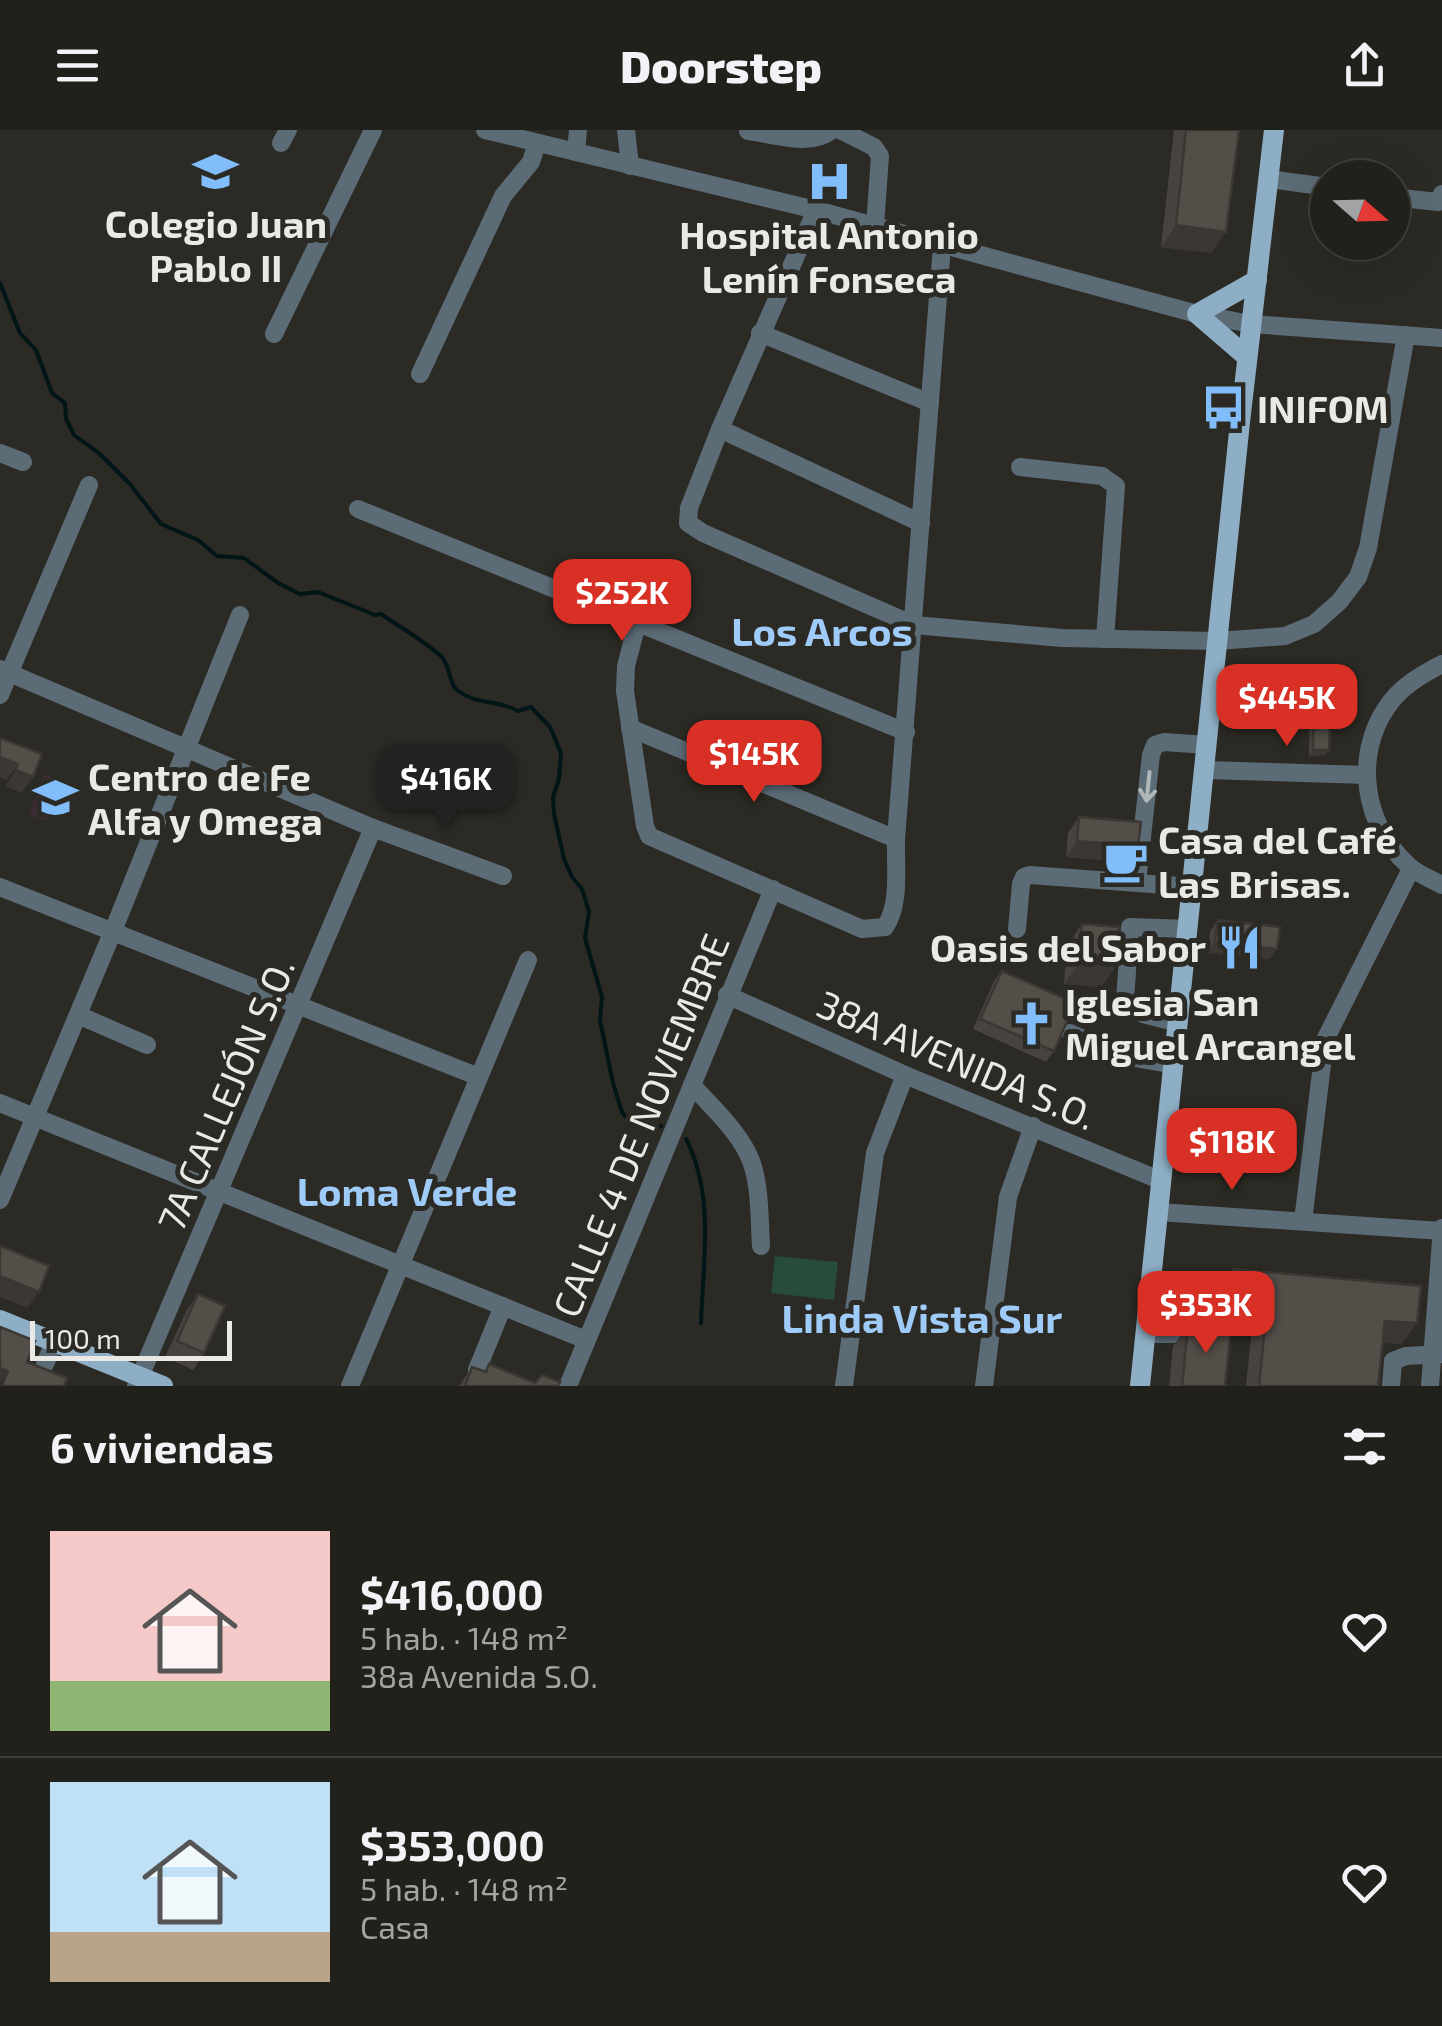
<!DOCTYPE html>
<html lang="es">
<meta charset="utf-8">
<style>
body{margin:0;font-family:"Exo 2",sans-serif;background:#2d2d28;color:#f1f3f6;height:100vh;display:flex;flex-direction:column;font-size:38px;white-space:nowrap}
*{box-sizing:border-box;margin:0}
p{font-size:32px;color:#a2a3a3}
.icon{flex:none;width:55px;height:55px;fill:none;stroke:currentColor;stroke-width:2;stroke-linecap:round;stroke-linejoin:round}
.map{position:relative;height:1256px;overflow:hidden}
.details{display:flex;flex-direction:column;background:#21201b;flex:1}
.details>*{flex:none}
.needle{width:65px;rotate:110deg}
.fabs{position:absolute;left:1310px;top:30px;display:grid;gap:20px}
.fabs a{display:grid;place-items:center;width:100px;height:100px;border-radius:50%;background:#21201b;box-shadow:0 10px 40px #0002,0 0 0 2px #3e3e3a;font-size:50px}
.scale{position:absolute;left:30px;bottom:25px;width:202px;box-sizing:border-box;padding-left:10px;border:5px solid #eae9e5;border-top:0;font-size:28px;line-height:35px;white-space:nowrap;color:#eae9e5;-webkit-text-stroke:8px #2c2a24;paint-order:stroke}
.price{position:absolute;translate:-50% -85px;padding:0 22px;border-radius:20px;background:#d93025;color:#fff;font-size:32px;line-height:65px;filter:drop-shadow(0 2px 5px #0008)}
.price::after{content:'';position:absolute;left:50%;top:60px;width:30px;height:22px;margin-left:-15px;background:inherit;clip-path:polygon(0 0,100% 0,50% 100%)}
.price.on{background:#222;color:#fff}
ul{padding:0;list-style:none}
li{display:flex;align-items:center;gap:30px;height:250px;padding:0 50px}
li+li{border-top:2px solid #3e3e3a}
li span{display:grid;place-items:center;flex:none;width:280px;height:200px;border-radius:0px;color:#555}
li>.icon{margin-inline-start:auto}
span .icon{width:120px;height:120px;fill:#fffc;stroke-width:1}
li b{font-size:42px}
h2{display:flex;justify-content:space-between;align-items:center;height:120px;padding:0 50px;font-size:42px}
header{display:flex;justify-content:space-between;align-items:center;height:130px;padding:0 50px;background:#21201b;font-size:45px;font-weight:800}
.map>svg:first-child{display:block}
</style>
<header><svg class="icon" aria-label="menu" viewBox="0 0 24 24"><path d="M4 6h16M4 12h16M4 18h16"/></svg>Doorstep<svg class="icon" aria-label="share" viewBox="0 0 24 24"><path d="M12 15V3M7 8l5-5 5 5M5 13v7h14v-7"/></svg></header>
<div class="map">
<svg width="1442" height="1256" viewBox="0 0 1442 1256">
<rect width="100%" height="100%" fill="#2c2a24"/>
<polygon fill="#3d2b34" points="44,644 79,658 69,685 51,679 46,691 29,684"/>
<polygon fill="#274c3b" points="775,1126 838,1132 834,1170 771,1163"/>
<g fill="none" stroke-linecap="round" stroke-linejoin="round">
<g stroke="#001517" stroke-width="4">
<path d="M0 153 20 203 36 220 52 263 65 273 66 289 74 305 100 324 130 354 161 394 198 410 217 426 244 428 278 453 300 464 318 462 375 485 381 484C400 497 424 511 441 526 451 536 448 553 458 561 477 575 499 570 518 581L531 577 550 597 561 623 559 649 553 667 554 684 564 729 572 747 582 759 589 782 585 808 602 867 600 890 613 953 622 982 632 995 646 1000 661 996"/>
<path d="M686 1009C715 1065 703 1132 701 1193"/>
</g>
<g stroke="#5c6c77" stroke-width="18">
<polyline points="485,0 816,80 1197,184 1251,194 1442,208"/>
<polyline points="626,0 630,36"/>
<polyline points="840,0 874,17 880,26 875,96"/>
<path d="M748 1C774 4 811 18 832 0"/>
<polyline points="281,13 288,0"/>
<polyline points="576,22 578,0"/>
<polyline points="1268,49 1328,57"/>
<polyline points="1392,67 1438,72 1442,64"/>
<polyline points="816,80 720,299 689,378 688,393 703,403 914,495 1062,508 1217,511 1285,506 1314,494 1339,472 1358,447 1368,418 1406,205"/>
<polyline points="760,203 930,273"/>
<polyline points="274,204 373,0"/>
<polyline points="420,244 503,66 531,32 537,13"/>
<polyline points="720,299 921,393"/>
<polyline points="0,323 23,332"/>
<polyline points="1020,337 1102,346 1116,356 1105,509"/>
<polyline points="358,379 906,602"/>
<path d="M637 494 626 536 625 561 645 696 649 706 862 799 885 797C901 774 895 736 896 709L942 115"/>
<path d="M1442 534C1421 545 1400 557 1387 577 1353 626 1364 696 1408 735 1417 744 1431 749 1442 755"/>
<polyline points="0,539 373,698 503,746"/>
<polyline points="0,565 89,355"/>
<polyline points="630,598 896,709"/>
<polyline points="1205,640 1367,645"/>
<polyline points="1137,752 1151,625 1155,615 1164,612 1207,615"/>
<polyline points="0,757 479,947"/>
<polyline points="1017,799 1021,754 1024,747 1030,745 1192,757"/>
<polyline points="727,865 905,945 1162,1051"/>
<polyline points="78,885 147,915"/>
<polyline points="1178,893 1143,884 1125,871 1130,797 1188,799"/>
<polyline points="1070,903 1124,926 1174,935"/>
<path d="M692 955C711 976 734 997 747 1022 761 1048 759 1087 761 1116"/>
<polyline points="0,973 586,1210"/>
<polyline points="0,1070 113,801 240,485"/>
<polyline points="1158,1082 1442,1101"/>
<polyline points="1303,1091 1325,910 1411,739"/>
<polyline points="503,1176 477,1240 520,1256"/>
<polyline points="1146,1204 1175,1204"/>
<polyline points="45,1234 54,1212"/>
<polyline points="136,1256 373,698"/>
<polyline points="350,1256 528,830"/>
<polyline points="568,1256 773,759"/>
<polyline points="844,1256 875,1023 905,945"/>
<polyline points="984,1256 1008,1067 1033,996"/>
<polyline points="1391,1256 1393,1231 1406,1226 1442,1224"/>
<polyline points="1430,1256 1442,1098"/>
</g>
<g stroke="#8daec4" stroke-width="20">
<polyline points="1247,227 1197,184 1257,150"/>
<polyline points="0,1190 163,1256"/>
<polyline points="1140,1256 1240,292 1274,0"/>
</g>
</g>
<g fill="#48433f">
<polygon points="1174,0 1239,0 1211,123 1161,117"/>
<polygon points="1314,561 1329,620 1325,625 1309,626 1310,566"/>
<polygon points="1079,687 1127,732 1066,727 1068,703"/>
<polygon points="1218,790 1269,829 1208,823 1210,801"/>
<polygon points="1082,794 1116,836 1101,857 1064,854 1067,816"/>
<polygon points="1002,841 1054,921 1046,932 973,899 994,851"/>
<polygon points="1233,1139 1402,1214 1383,1213 1378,1256 1246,1256 1252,1198 1216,1196 1218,1161"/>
<polygon points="198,1164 204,1223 193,1240 165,1227 187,1180"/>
<polygon points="1188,1195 1225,1256 1169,1256 1173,1216"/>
<polygon points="489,1234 535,1253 558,1256 459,1256 472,1237 484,1242"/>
</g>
<g fill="#3b3733">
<polygon points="1176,95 1226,102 1211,123 1161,117"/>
<polygon points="1313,620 1329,620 1325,625 1309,626"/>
<polygon points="0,627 18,634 7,650 0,647"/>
<polygon points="16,640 33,647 22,663 5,656"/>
<polygon points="1077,711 1138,716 1127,732 1066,727"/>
<polygon points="1215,812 1277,819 1269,829 1208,823"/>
<polygon points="1079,833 1116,836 1101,857 1064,854"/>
<polygon points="0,1146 39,1162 27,1178 0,1167"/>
<polygon points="1231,1174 1267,1177 1252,1198 1216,1196"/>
<polygon points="1385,1191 1417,1193 1402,1214 1370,1212"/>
<polygon points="0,1238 8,1241 0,1252"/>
</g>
<g fill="#544e49" stroke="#3b3733" stroke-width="2.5">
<polygon points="1186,0 1239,0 1226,102 1176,95"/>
<polygon points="1314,561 1331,568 1329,620 1313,620"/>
<polygon points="0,608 42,624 33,647 16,640 18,634 0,627"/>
<polygon points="1079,687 1141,692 1138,716 1077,711"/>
<polygon points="1218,790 1280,797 1277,819 1215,812"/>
<polygon points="1082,794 1119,797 1116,836 1079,833"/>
<polygon points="1002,841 1075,873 1054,921 980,889"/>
<polygon points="0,1116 49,1136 39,1162 0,1146"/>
<polygon points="1233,1139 1421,1156 1417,1193 1385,1191 1378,1256 1259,1256 1267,1177 1231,1174"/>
<polygon points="198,1164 225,1176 204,1223 177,1211"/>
<polygon points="1188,1195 1231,1199 1225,1256 1182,1256"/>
<polygon points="0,1197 35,1211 27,1232 67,1248 64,1256 2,1256 8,1241 0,1238"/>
<polygon points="489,1234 535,1253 542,1245 560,1252 558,1256 465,1256 472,1237 486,1242"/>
</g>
<defs><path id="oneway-shaft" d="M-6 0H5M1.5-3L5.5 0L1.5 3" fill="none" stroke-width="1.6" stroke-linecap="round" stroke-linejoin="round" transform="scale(2.5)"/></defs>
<use stroke="#b1b7b9" href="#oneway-shaft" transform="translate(1148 657) rotate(96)"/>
<defs>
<symbol id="school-bare" viewBox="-9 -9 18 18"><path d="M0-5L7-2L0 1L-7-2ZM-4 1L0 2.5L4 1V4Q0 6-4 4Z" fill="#81bdfa" stroke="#2c2a24" stroke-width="2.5" paint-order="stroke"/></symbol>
<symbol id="hospital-bare" viewBox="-9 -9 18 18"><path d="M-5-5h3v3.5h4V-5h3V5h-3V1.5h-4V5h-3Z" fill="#81bdfa" stroke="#2c2a24" stroke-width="2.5" paint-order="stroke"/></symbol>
<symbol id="bus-bare" viewBox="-9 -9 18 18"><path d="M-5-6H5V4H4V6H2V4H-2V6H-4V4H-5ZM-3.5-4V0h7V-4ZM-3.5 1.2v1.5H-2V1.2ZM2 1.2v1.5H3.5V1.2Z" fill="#81bdfa" stroke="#2c2a24" stroke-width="2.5" paint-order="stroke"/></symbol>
<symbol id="cafe-bare" viewBox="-9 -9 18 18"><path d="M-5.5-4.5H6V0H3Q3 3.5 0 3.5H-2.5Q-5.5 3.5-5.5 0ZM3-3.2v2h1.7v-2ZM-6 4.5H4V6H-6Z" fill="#81bdfa" stroke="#2c2a24" stroke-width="2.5" paint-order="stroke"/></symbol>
<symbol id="restaurant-bare" viewBox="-9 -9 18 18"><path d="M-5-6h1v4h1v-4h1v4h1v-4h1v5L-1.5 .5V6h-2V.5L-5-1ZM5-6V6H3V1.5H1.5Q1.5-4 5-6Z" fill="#81bdfa" stroke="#2c2a24" stroke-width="2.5" paint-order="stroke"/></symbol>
<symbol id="church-bare" viewBox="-9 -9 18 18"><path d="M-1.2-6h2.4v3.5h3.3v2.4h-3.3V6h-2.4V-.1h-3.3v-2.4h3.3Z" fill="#81bdfa" stroke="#2c2a24" stroke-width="2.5" paint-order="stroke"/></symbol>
</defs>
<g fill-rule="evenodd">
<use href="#school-bare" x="184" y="10" width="63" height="63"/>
<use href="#hospital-bare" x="798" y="20" width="63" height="63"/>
<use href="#bus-bare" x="1192" y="246" width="63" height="63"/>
<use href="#school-bare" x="24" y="636" width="63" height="63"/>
<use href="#cafe-bare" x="1094" y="700" width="63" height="63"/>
<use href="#restaurant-bare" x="1208" y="786" width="63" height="63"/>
<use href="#church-bare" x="1000" y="862" width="63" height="63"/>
</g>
<g text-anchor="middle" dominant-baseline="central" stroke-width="10" stroke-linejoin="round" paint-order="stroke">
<g font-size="38" font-weight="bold" fill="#eae9e5" stroke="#2c2a24" text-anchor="start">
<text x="216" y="93" text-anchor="middle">Colegio Juan<tspan x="216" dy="44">Pablo II</tspan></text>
<text x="829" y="104" text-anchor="middle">Hospital Antonio<tspan x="829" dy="44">Lenín Fonseca</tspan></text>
<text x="1257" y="278">INIFOM</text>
<text x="88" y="646">Centro de Fe<tspan x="88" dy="44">Alfa y Omega</tspan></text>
<text x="1158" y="709">Casa del Café<tspan x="1158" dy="44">Las Brisas.</tspan></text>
<text x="1206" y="817" text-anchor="end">Oasis del Sabor</text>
<text x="1065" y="871">Iglesia San<tspan x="1065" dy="44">Miguel Arcangel</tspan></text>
</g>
<g font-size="38" fill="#eae9e5" stroke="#2c2a24">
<text transform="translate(957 929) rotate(23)">38A AVENIDA S.O.</text>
<text transform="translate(225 964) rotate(-67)">7A CALLEJÓN S.O.</text>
<text transform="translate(640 995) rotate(-68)">CALLE 4 DE NOVIEMBRE</text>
</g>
<g font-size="40" font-weight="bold" fill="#9fcbf9" stroke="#2c2a24">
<text x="822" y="500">Los Arcos</text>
<text x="407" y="1060">Loma Verde</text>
<text x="922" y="1187">Linda Vista Sur</text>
</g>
</g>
</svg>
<div class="fabs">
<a><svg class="needle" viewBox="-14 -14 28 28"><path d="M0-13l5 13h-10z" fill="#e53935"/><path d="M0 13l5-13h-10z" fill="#a2a3a3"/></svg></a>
</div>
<div class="scale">100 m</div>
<b class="price" style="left:622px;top:514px">$252K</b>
<b class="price" style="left:1287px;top:619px">$445K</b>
<b class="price" style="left:754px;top:675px">$145K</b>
<b class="price on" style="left:446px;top:700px">$416K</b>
<b class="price" style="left:1232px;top:1063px">$118K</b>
<b class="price" style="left:1206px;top:1226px">$353K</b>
</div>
<section class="details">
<h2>6 viviendas<svg class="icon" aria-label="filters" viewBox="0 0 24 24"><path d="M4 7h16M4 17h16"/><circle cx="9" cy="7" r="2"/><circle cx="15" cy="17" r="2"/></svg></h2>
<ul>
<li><span style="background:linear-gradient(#f6c9c9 75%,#8fb573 0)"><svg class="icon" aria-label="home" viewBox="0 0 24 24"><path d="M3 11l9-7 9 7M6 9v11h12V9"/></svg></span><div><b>$416,000</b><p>5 hab. · 148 m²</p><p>38a Avenida S.O.</p></div><svg class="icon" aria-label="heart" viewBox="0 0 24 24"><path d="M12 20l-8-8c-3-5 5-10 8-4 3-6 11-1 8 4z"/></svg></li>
<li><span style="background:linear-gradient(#bfe0f5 75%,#b9a48a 0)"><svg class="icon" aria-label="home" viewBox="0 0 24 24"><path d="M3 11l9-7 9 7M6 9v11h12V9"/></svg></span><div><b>$353,000</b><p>5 hab. · 148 m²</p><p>Casa</p></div><svg class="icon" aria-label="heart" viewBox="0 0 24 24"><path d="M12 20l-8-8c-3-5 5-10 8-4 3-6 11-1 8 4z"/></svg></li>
</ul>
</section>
